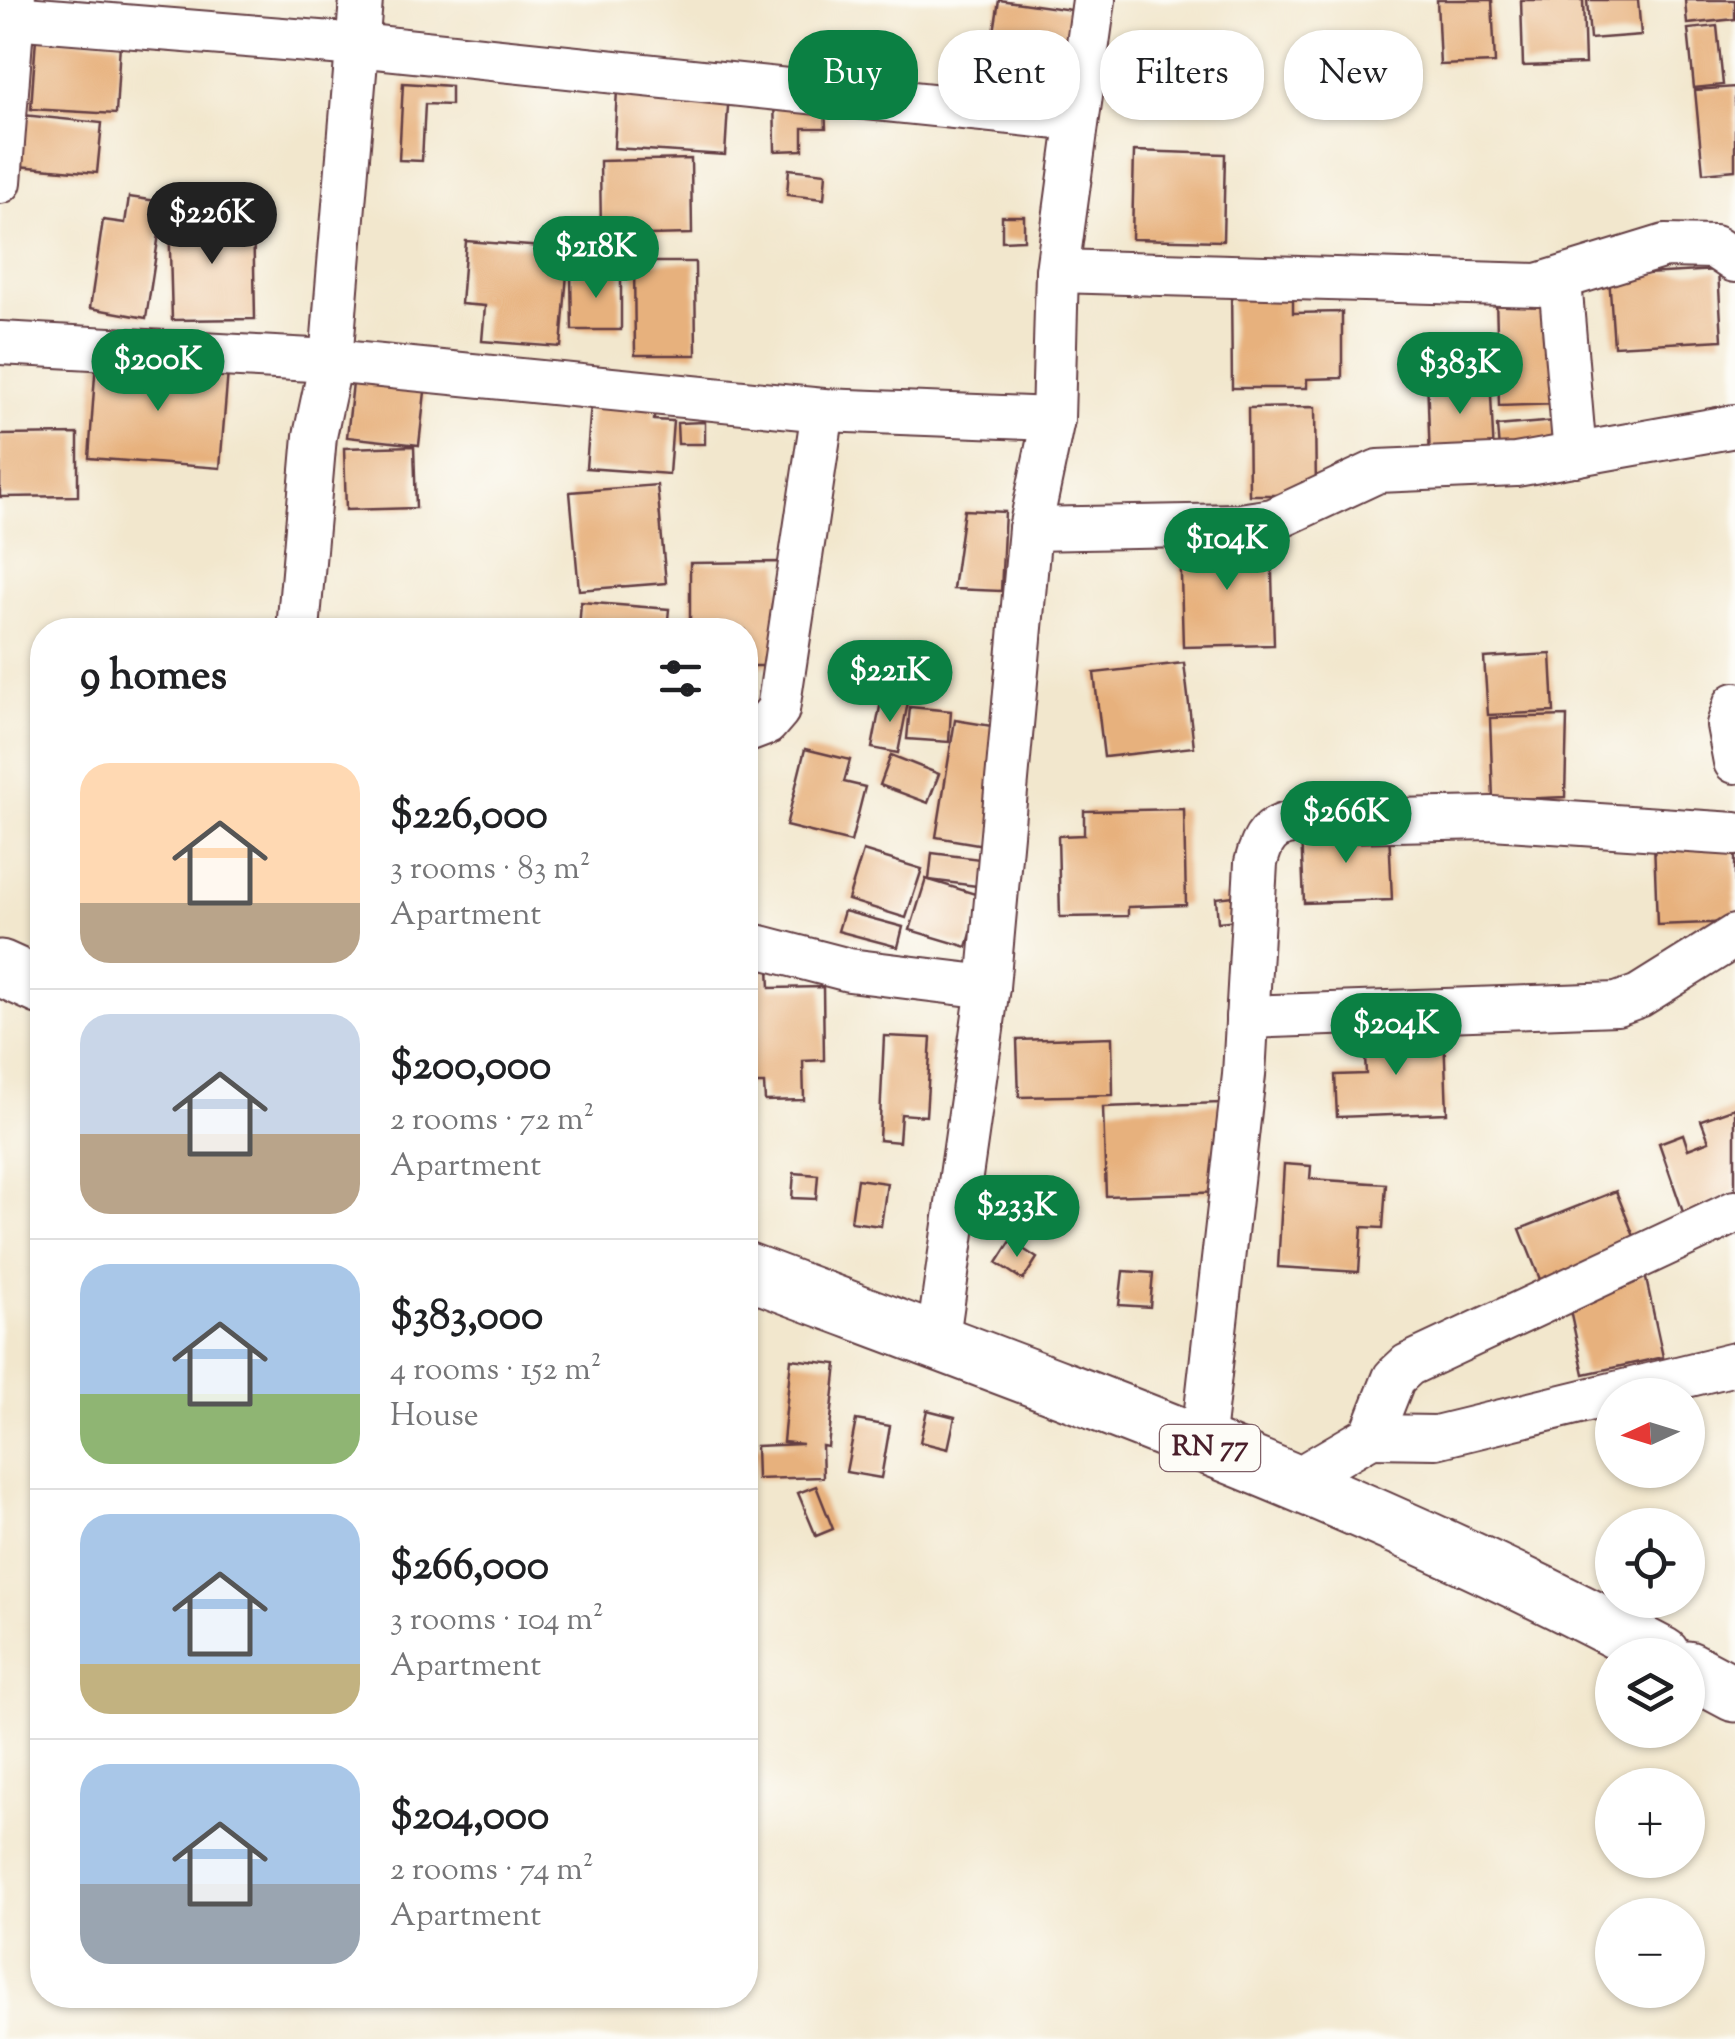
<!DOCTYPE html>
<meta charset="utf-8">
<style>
body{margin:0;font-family:"Sorts Mill Goudy",serif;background:#f2f2f2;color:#202124;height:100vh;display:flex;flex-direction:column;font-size:38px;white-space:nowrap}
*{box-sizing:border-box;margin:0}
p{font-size:32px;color:#757577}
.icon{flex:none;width:55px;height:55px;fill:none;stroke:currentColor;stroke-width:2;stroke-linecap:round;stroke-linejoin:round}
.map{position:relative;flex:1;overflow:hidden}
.panel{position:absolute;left:30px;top:618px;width:728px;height:1390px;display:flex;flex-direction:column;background:#fff;border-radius:40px;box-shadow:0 2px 8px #0004}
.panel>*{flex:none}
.banner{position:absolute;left:788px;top:30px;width:798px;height:90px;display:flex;gap:20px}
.needle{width:65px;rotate:266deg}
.buttons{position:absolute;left:1595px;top:1378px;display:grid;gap:20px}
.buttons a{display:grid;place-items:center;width:110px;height:110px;border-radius:50%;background:#fff;box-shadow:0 2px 8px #0004;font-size:50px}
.price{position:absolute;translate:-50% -85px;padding:0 22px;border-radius:35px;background:#0b8043;color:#fff;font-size:32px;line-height:65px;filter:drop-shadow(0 2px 5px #0008)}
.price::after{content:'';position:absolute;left:50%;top:60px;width:30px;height:22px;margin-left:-15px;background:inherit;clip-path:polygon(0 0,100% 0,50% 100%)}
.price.on{background:#222;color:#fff}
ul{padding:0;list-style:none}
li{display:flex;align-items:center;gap:30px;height:250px;padding:0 50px}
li+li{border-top:2px solid #e0e0e0}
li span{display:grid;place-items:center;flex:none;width:280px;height:200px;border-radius:30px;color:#555}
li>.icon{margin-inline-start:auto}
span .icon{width:120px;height:120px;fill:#fffc;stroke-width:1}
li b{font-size:42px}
h2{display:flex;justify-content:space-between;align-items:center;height:120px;padding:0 50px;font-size:42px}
.chip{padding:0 35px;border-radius:40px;background:#fff;box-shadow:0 2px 8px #0004;font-size:35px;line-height:90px}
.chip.on{background:#0b8043;color:#fff}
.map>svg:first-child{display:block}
</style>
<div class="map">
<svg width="1735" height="2039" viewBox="0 0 1735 2039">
<rect width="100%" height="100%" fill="#fdfcf7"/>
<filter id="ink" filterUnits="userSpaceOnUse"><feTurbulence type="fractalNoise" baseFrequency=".01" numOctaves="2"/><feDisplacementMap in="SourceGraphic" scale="20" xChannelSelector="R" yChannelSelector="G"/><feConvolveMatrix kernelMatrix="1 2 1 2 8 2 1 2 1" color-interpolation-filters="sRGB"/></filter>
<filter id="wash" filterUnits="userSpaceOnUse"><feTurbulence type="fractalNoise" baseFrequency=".0048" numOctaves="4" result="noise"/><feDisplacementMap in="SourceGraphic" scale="40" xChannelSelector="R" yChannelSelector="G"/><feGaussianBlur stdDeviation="2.25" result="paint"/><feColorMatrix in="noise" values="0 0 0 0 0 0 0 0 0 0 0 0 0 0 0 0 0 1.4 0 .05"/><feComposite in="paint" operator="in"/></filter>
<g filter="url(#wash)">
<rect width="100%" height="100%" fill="#f2e7cd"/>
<g id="blocks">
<g fill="#e7b17d">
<polygon points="999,0 1079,11 1069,77 989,64"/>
<polygon points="1437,0 1492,0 1495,63 1440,65"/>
<polygon points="1521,0 1583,0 1585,64 1523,66"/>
<polygon points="1587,0 1638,0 1641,35 1590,39"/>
<polygon points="1685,0 1735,0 1735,19 1687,24"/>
<polygon points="1717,26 1723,85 1694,88 1688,29"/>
<polygon points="36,38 120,43 116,114 31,109"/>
<polygon points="618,70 730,74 725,155 614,148"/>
<polygon points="403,83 451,86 451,105 425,104 422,161 399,160"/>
<polygon points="824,87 826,128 803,128 803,150 775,151 774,88"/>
<polygon points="1735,87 1735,170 1703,173 1695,90"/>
<polygon points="23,115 102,123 97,173 18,166"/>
<polygon points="1134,151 1225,154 1223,241 1132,239"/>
<polygon points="691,159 692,234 601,236 600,161"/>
<polygon points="789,169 826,173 824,199 787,195"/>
<polygon points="129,197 164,202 146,318 90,308 103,220 125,223"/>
<polygon points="253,214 255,319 172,320 169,216"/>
<polygon points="1002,216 1024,216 1024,240 1002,241"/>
<polygon points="466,241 569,249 561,347 482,341 485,306 461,304"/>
<polygon points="634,262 695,262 696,355 635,355"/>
<polygon points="1718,270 1722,340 1614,346 1609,276"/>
<polygon points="621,272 621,330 572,330 571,273"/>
<polygon points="1293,283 1293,313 1342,312 1342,378 1307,379 1307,388 1232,388 1231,284"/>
<polygon points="1559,295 1561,404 1499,406 1496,297"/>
<polygon points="96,361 228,371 220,468 89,458"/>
<polygon points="354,374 426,383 419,445 347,437"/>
<polygon points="1490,374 1494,458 1430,461 1427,376"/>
<polygon points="592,390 655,395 654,420 673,421 669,474 586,468"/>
<polygon points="1315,407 1316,495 1249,495 1248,408"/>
<polygon points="1555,421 1558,455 1500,461 1497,426"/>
<polygon points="705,422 705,444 678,444 677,423"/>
<polygon points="78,434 78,496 0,497 0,435"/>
<polygon points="414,446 416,508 346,510 344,448"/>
<polygon points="657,485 666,583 579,590 570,492"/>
<polygon points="964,510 1005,512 1001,591 953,589"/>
<polygon points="1271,538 1274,645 1183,647 1180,540"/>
<polygon points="780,562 780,666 745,666 745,630 690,630 690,563"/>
<polygon points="581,602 669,609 667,630 579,630"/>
<polygon points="1551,654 1554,712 1488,715 1484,658"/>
<polygon points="1184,663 1194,747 1104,757 1094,673"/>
<polygon points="882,696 908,702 898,753 872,748"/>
<polygon points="910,707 951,711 949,742 907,739"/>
<polygon points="1567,716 1565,797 1493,800 1490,718"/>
<polygon points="955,720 1010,729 990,846 936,837"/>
<polygon points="805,749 850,760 844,782 865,787 851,842 786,826"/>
<polygon points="891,755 939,774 928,803 880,785"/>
<polygon points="1184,809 1186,905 1128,907 1128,916 1060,917 1058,836 1084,835 1084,811"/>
<polygon points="1389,830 1392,900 1304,903 1301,833"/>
<polygon points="1735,838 1735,922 1657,925 1654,840"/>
<polygon points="863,851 922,869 906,918 848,900"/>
<polygon points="932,853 996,861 993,888 929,880"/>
<polygon points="926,879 982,896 967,947 910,930"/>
<polygon points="1243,895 1246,919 1218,922 1216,898"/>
<polygon points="844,911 903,927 898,947 838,931"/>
<polygon points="769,968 770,988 823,987 824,1060 803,1061 804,1100 765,1101 764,1084 745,1084 745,969"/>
<polygon points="1444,1034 1447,1113 1337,1117 1335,1075 1366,1074 1364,1037"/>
<polygon points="884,1036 931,1038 926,1116 901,1114 899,1142 879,1140"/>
<polygon points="1112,1037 1113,1095 1019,1097 1017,1040"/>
<polygon points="1221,1103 1225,1192 1106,1196 1103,1107"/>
<polygon points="1735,1108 1735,1191 1685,1218 1659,1143 1683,1134 1688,1149 1709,1141 1701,1120"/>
<polygon points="1284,1164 1311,1166 1310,1179 1386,1184 1383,1228 1362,1227 1359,1272 1278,1267"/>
<polygon points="794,1173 818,1175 816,1199 792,1198"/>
<polygon points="857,1179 887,1183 881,1226 851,1222"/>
<polygon points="1616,1191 1639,1249 1543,1287 1520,1229"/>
<polygon points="1011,1241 1037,1258 1023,1280 997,1263"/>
<polygon points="1123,1271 1153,1273 1150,1307 1119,1305"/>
<polygon points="1645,1274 1663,1357 1584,1374 1567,1297"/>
<polygon points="791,1359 837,1364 828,1447 822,1446 823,1477 757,1479 756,1446 803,1444 783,1442"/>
<polygon points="927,1410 955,1417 948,1449 920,1442"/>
<polygon points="856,1420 890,1426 881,1478 846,1472"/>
<polygon points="816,1486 833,1529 816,1536 798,1493"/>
</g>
</g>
</g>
<g filter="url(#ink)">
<use href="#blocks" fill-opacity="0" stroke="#633d43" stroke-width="2.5"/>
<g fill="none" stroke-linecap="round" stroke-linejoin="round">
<defs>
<g id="minor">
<polyline points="0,16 357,45 1077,120"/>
<polyline points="0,182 14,0"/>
<polyline points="1057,271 1538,285 1665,246 1714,247 1735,261"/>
<polyline points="1560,281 1575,455"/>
<polyline points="0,343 331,361 823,410 1053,419"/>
<polyline points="1030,529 1240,525 1273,520 1378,471 1516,465 1735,426"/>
<polyline points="298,630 315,436 331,361 361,0"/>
<polyline points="1735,704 1728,725 1735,762"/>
<polyline points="745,732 766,724 778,710 823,410"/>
<polyline points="745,943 849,970 988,987"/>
<polyline points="1247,1017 1617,1004 1639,996 1735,936"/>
<polyline points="937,1344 988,987 1030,529 1053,419 1057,271 1094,0"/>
<polyline points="1371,1436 1436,1437 1735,1364"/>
<path d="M1202 1445 1244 1075 1256 863C1262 838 1270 826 1296 822L1492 818 1735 834"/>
<polyline points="1294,1481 1371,1436 1394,1378 1408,1365 1735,1212"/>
</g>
<g id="primary">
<polyline points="0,968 42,987"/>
<path d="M745 1270C1055 1387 1370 1498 1662 1655"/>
<polyline points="1688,1669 1735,1694"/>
</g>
</defs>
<use href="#minor" stroke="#633d43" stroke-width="46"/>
<use href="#primary" stroke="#633d43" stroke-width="59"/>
<use href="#minor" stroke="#fff" stroke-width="42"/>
<use href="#primary" stroke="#fff" stroke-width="55"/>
</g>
</g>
<g text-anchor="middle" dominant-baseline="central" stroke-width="8" stroke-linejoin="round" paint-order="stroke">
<rect fill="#fdfcf7" stroke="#806168" stroke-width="2.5" x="1160" y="1425" width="100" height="46" rx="8"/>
<g font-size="28" font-weight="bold" fill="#4a1f2b">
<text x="1210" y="1448">RN 77</text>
</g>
</g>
</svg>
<div class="buttons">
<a><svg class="needle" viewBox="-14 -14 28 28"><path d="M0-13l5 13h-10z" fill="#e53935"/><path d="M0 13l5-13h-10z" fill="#757577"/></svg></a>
<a><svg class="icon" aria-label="locate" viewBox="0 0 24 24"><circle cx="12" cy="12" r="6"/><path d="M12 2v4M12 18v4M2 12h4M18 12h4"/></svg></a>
<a><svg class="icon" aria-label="layers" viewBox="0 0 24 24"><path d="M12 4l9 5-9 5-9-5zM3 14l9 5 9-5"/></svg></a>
<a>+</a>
<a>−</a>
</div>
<b class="price on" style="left:212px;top:267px">$226K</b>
<b class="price" style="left:596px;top:301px">$218K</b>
<b class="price" style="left:158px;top:414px">$200K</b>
<b class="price" style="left:1460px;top:417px">$383K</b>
<b class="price" style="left:1227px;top:593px">$104K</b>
<b class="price" style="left:890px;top:725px">$221K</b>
<b class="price" style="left:1346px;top:866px">$266K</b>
<b class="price" style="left:1396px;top:1078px">$204K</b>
<b class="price" style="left:1017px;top:1260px">$233K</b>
<div class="banner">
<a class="chip on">Buy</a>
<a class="chip">Rent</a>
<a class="chip">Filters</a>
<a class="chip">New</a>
</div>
<section class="panel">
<h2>9 homes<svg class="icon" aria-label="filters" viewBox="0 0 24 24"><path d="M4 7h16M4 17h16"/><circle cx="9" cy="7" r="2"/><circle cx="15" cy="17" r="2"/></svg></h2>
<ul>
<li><span style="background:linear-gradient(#ffd9b3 70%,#b9a48a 0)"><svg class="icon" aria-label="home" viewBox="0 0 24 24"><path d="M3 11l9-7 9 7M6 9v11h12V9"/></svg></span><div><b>$226,000</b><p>3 rooms · 83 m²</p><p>Apartment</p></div></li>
<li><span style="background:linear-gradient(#c9d6e8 60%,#b9a48a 0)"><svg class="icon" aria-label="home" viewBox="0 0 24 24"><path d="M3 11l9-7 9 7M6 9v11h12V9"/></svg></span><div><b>$200,000</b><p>2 rooms · 72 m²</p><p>Apartment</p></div></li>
<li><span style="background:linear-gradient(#a9c7e8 65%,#8fb573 0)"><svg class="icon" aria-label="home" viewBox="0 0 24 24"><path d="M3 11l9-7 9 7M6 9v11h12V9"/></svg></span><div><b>$383,000</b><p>4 rooms · 152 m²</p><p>House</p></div></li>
<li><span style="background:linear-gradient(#a9c7e8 75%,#c2b280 0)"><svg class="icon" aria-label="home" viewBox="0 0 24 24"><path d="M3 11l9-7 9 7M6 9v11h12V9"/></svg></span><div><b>$266,000</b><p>3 rooms · 104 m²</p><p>Apartment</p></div></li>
<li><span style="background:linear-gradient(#a9c7e8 60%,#9aa5b1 0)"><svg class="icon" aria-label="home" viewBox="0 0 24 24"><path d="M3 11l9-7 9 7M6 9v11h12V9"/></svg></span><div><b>$204,000</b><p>2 rooms · 74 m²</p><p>Apartment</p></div></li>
</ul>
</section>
</div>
